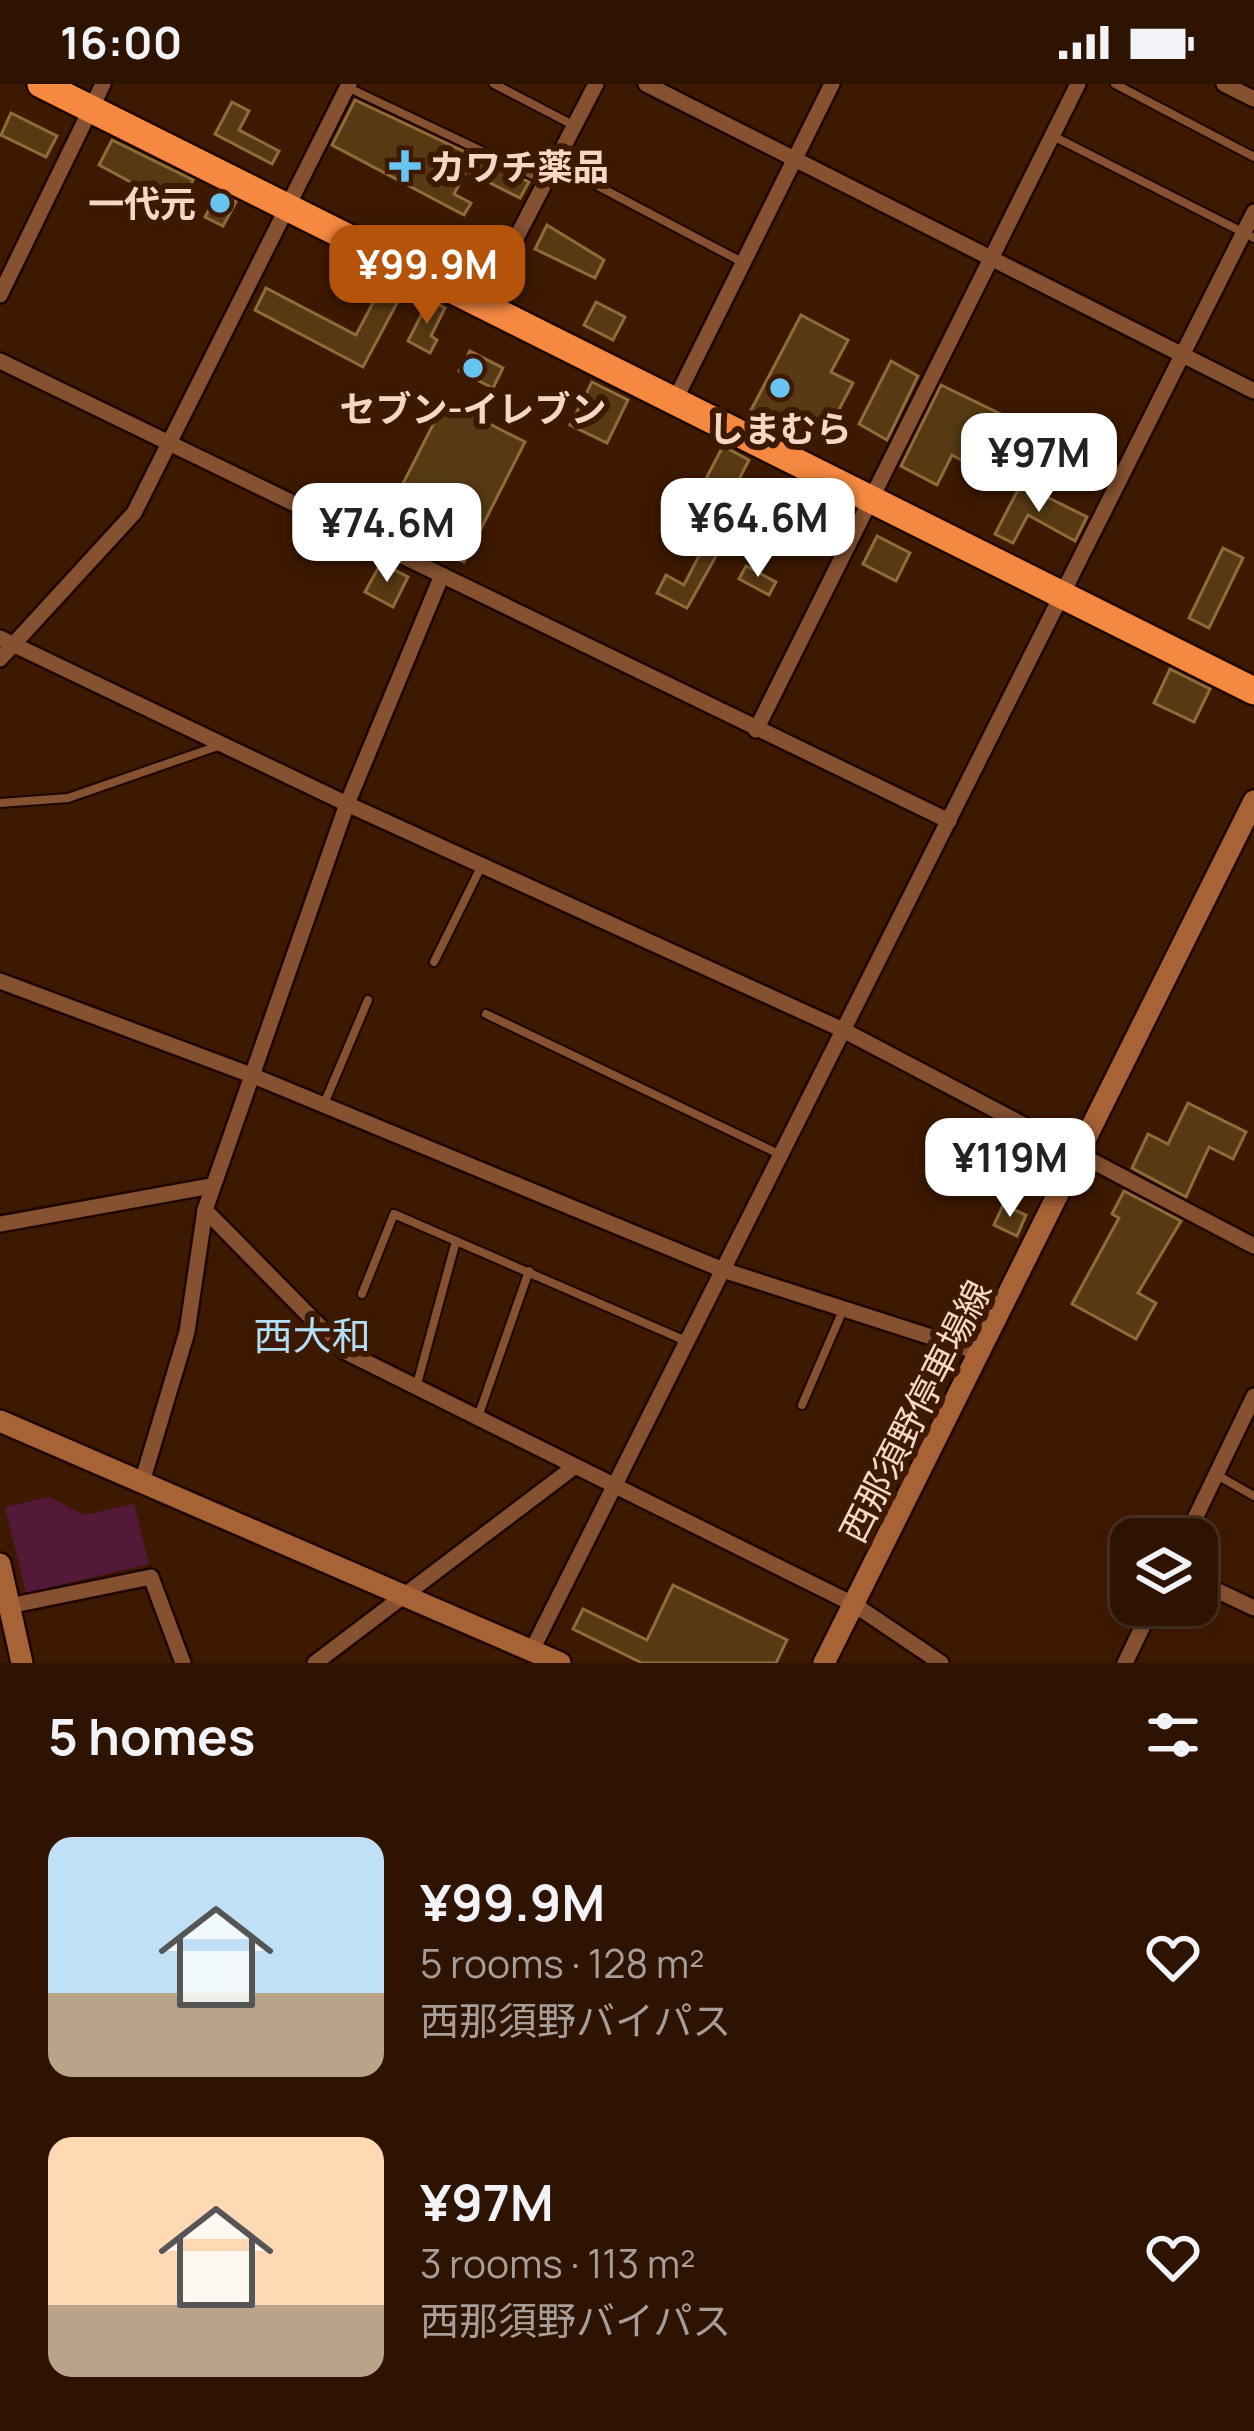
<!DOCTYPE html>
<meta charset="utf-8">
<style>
body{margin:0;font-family:Manrope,"Noto Sans JP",sans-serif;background:#361c0b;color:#f1f3f6;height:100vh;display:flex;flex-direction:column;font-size:45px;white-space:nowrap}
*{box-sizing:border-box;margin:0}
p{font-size:39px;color:#a79e99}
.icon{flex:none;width:66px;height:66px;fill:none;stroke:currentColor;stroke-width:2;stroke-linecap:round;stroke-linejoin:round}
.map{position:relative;height:1579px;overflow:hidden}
.panel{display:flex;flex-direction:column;background:#2e1301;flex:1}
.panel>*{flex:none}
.buttons{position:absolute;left:1110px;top:1434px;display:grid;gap:24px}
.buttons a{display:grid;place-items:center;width:108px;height:108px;border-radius:24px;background:#2e1301;box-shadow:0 3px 9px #0004,0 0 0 3px #493223;font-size:60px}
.price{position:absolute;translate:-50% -102px;padding:0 27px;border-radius:24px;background:#fff;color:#222;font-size:39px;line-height:78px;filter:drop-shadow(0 3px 6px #0008)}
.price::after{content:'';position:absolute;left:50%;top:72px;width:36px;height:27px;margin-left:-18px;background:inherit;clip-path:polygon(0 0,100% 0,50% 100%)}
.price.active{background:#b45309;color:#fff}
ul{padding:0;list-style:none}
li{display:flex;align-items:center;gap:36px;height:300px;padding:0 48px}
li span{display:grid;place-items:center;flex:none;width:336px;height:240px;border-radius:24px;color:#555}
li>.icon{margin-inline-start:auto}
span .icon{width:144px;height:144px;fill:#fffc;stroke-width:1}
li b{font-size:51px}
h2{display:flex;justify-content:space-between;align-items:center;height:144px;padding:0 48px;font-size:51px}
.status{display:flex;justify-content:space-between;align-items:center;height:84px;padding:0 60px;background:#2e1301;direction:ltr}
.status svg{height:33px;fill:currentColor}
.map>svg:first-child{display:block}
</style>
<div class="status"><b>16:00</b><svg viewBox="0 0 49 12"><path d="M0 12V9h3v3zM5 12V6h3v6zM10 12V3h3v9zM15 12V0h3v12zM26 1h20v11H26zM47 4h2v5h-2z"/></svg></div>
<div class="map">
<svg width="1254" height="1579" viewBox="0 0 1254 1579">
<rect width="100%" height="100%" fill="#3e1901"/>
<polygon fill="#541938" points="49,1413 84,1431 134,1420 149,1480 26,1509 5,1423"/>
<g fill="#573a13" stroke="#926b38" stroke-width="3">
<polygon points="355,16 529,98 520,114 466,87 454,110 471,119 464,131 332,61"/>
<polygon points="232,18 249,27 239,46 279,67 272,80 215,50"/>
<polygon points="11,29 57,52 46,73 1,51"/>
<polygon points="112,56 193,96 179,124 99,81"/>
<polygon points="218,109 236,118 223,142 205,133"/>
<polygon points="547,141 604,176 595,194 535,165"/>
<polygon points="385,196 404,206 363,283 255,226 266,204 356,251"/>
<polygon points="429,216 445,224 431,252 437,256 430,269 408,257"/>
<polygon points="596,218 625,233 613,256 584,241"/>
<polygon points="801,231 848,256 831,288 853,299 825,352 803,341 796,355 749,330"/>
<polygon points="470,267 503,284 493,304 459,287"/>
<polygon points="891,277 918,292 887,356 859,340"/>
<polygon points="592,298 628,316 607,359 570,341"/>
<polygon points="941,301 1040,349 1026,376 1016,371 1002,398 952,371 937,401 901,382"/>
<polygon points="445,317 525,358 464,478 384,437"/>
<polygon points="723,362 749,376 724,424 698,410"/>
<polygon points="1021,400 1087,433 1075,457 1028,431 1013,459 995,450"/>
<polygon points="877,452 910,469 896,497 863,480"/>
<polygon points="706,458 720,465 687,524 657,509 666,491 684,501"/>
<polygon points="1223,464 1243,474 1209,544 1189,534"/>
<polygon points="381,479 408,493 393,523 365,508"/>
<polygon points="746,482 776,498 769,511 739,495"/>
<polygon points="1170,585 1210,605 1194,638 1154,619"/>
<polygon points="1188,1019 1246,1048 1233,1075 1209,1063 1186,1113 1132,1084 1148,1050 1168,1060"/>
<polygon points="1124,1107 1181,1137 1138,1209 1156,1219 1136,1255 1072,1220 1119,1134 1112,1130"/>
<polygon points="1003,1121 1026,1131 1017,1152 994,1141"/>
<polygon points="673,1501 787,1556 776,1579 642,1579 573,1545 583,1525 647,1556"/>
</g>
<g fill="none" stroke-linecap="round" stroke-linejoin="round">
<defs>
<g id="lane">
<polyline points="494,0 573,41"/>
<polyline points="1115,0 1254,73"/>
<polyline points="349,4 545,97"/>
<polyline points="1053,52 1254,154"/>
<polyline points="556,80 742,178"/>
<polyline points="0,719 68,714 221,661"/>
<polyline points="434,878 482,781"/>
<polyline points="486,930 779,1070"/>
<polyline points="324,1020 368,916"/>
<polyline points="362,1210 394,1130 686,1257"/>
<polyline points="417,1300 456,1157"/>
<polyline points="802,1321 843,1226"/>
<polyline points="478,1333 529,1187"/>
<polyline points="1217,1391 1254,1412"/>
</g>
<g id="street">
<polyline points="646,0 1254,307"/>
<polyline points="1224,0 1254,15"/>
<polyline points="0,211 103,0"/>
<polyline points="482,220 596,0"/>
<polyline points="0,277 949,737"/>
<polyline points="675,316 832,0"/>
<polyline points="442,491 347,720 205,1126 344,1267 855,1521 941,1579"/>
<polyline points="0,554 347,720 843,946 1254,1162"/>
<polyline points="0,575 134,429 349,0"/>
<polyline points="756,646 1078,0"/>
<polyline points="0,897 251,991 723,1186 981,1269"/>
<polyline points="0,1140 211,1102"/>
<polyline points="142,1398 187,1248 205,1126"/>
<polyline points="1185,1455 1254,1312"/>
<polyline points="1197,1497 1254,1524"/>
<polyline points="9,1522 151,1493 183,1579"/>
<polyline points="532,1566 1254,128"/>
<polyline points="315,1579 574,1383"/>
<polyline points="1125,1579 1153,1521"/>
</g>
<g id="secondary">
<polyline points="0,1337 560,1579"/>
<polyline points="0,1480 22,1579"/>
<polyline points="824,1579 1254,717"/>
</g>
<polyline id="highway" points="41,0 1254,607"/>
</defs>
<use href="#lane" stroke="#1e0600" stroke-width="12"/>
<use href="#street" stroke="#1e0600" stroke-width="20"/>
<use href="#secondary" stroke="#1e0600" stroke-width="26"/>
<use href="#highway" stroke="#1e0600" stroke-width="32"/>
<use href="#lane" stroke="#855131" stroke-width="8"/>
<use href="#street" stroke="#855131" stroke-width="15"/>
<use href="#secondary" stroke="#a76236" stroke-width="21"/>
<use href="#highway" stroke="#f68942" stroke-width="27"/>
</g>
<g fill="#67c4f0" stroke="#3e1901" stroke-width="4.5">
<path d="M399 64h12v12h12v12h-12v12h-12v-12h-12v-12h12z"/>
<circle cx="220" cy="119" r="12"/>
<circle cx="473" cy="284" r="12"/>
<circle cx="780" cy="304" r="12"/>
</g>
<g text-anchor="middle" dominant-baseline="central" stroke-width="12" stroke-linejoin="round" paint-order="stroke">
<g font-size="36" font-weight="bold" fill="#f6d7c6" stroke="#3e1901">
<text x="429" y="82" text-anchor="start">カワチ薬品</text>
<text x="196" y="119" text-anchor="end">一代元</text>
<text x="473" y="324">セブン-イレブン</text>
<text x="780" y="344">しまむら</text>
</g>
<g font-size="36" fill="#f6d7c6" stroke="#3e1901">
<text transform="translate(915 1327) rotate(-63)">西那須野停車場線</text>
</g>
<g font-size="39" fill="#b0e0f8" stroke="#3e1901">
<text x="312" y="1251">西大和</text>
</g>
</g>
</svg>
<div class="buttons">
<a><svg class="icon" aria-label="layers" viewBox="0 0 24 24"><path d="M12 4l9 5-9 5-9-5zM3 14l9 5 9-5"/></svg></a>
</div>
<b class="price active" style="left:427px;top:243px">¥99.9M</b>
<b class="price" style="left:1039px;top:431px">¥97M</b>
<b class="price" style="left:758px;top:496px">¥64.6M</b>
<b class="price" style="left:387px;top:501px">¥74.6M</b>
<b class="price" style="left:1010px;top:1136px">¥119M</b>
</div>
<section class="panel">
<h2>5 homes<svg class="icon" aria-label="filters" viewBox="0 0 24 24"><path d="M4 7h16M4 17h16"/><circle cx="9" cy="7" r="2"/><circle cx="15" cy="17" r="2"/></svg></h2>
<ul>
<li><span style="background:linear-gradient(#bfe0f5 65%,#b9a48a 0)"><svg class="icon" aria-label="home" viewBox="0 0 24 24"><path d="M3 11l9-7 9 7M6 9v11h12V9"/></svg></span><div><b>¥99.9M</b><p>5 rooms · 128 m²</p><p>西那須野バイパス</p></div><svg class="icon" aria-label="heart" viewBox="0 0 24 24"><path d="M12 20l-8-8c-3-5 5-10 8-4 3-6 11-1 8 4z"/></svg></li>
<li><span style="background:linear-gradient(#ffd9b3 70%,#b9a48a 0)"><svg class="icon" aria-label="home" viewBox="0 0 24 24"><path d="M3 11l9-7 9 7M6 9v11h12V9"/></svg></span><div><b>¥97M</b><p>3 rooms · 113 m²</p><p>西那須野バイパス</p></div><svg class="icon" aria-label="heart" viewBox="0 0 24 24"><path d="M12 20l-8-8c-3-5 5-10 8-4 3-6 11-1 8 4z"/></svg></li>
</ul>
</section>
